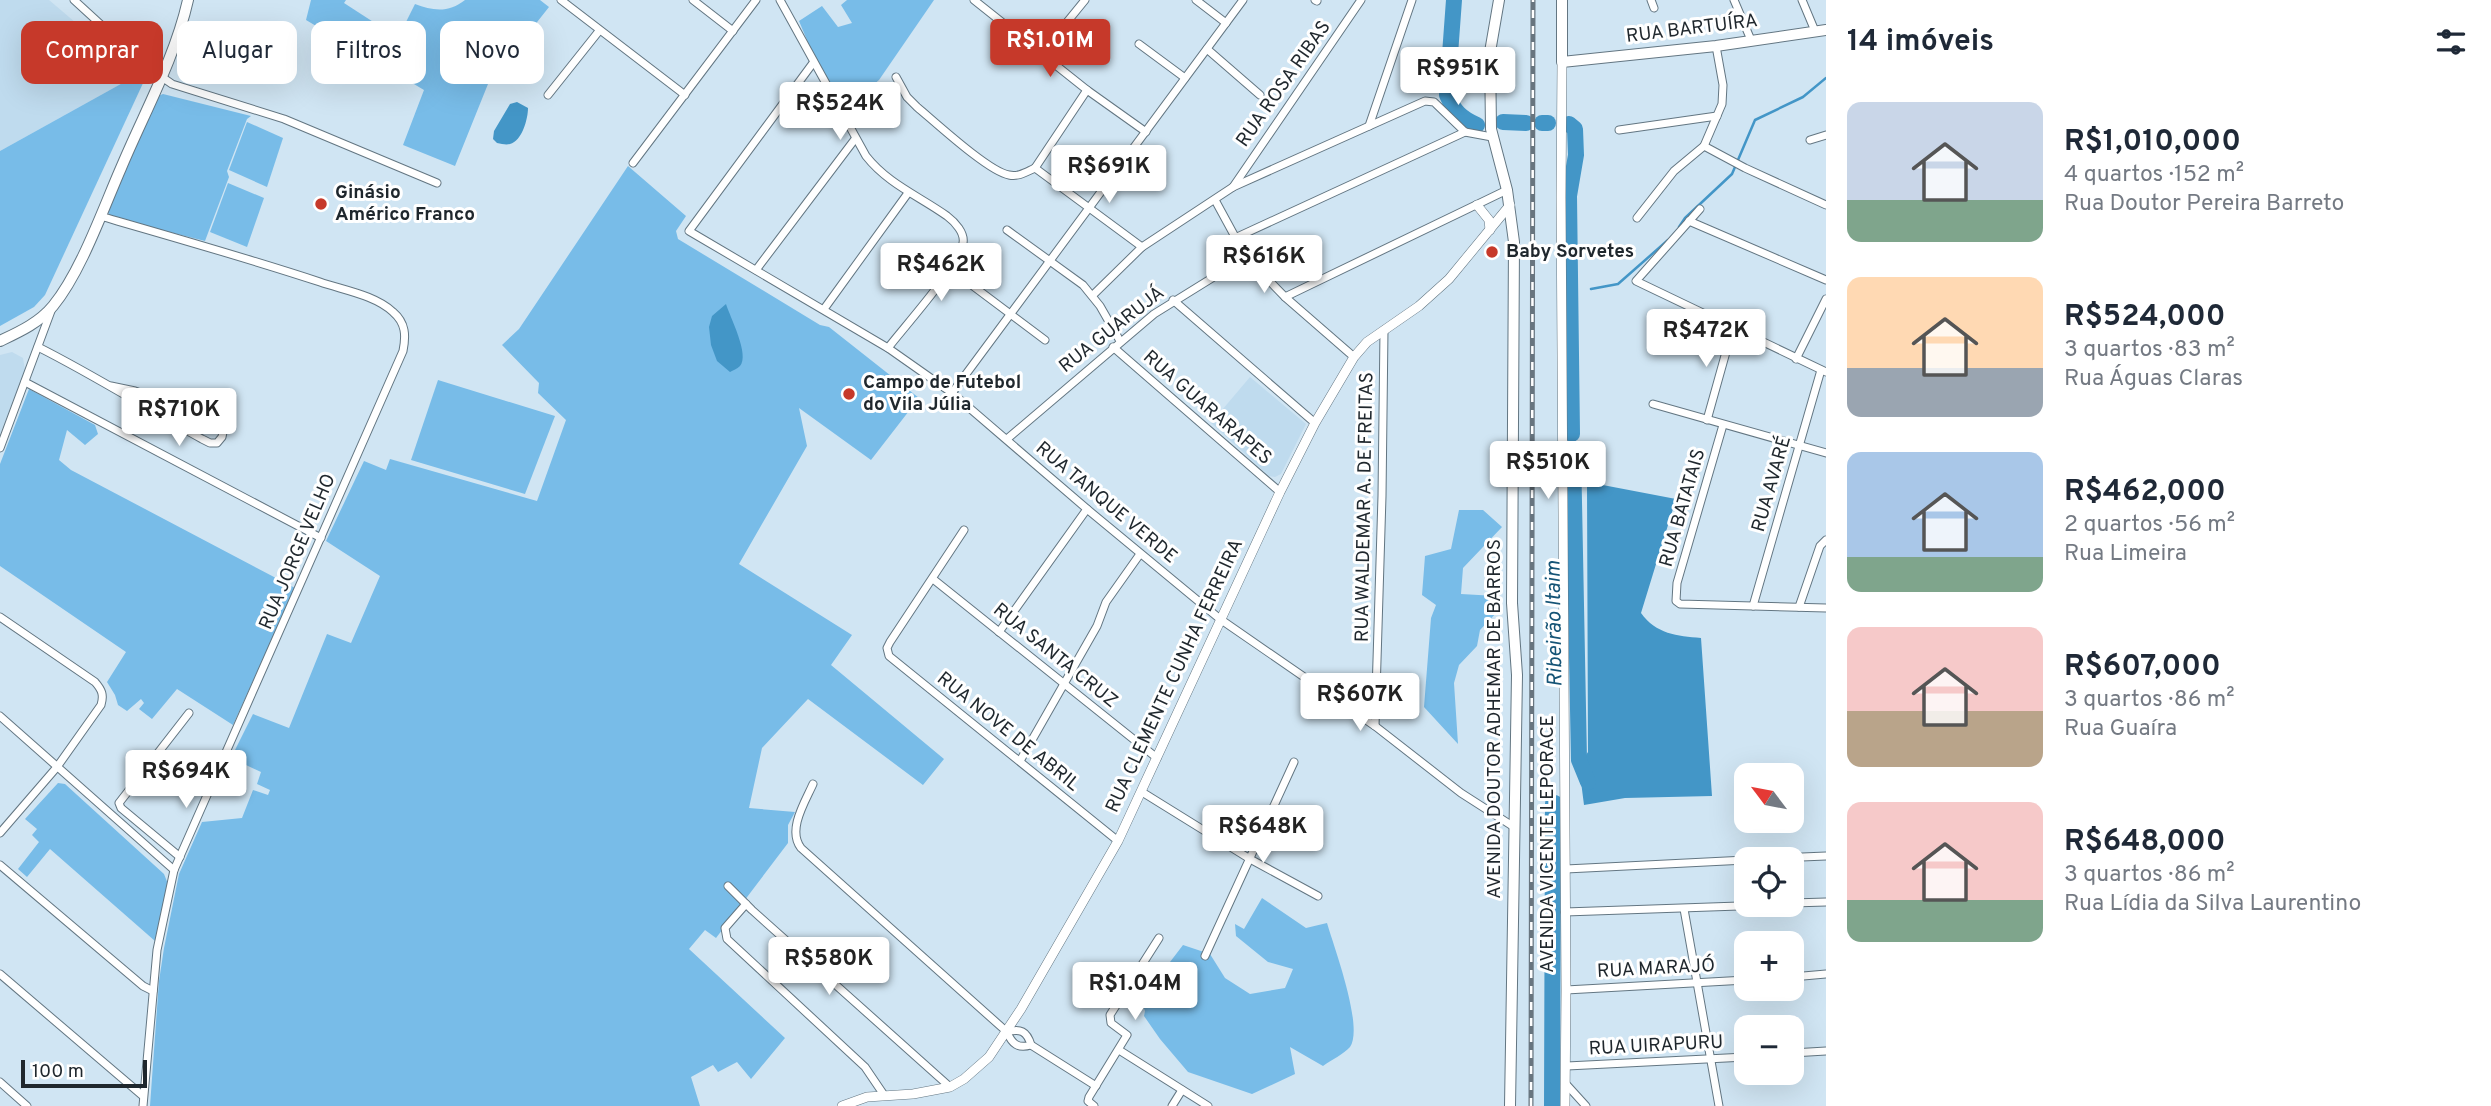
<!DOCTYPE html>
<html lang="pt">
<meta charset="utf-8">
<style>
body{margin:0;font-family:Overpass,sans-serif;background:#f2f2f3;color:#1f2937;height:100vh;display:flex;flex-direction:column;font-size:26px;white-space:nowrap}
*{box-sizing:border-box;margin:0}
p{font-size:23px;color:#747a83}
.icon{flex:none;width:38px;height:38px;fill:none;stroke:currentColor;stroke-width:2;stroke-linecap:round;stroke-linejoin:round}
.map{position:relative;flex:1;overflow:hidden}
.drawer{display:flex;flex-direction:column;background:#fff;width:665px}
.drawer>*{flex:none}
.banner{position:absolute;left:21px;top:21px;width:665px;height:63px;display:flex;gap:14px}
.needle{width:46px;rotate:302deg}
.fabs{position:absolute;left:1734px;top:763px;display:grid;gap:14px}
.fabs a{display:grid;place-items:center;width:70px;height:70px;border-radius:14px;background:#fff;box-shadow:0 7px 28px #0002;font-size:35px}
.scale{position:absolute;left:21px;bottom:18px;width:126px;box-sizing:border-box;padding-left:7px;border:4px solid #1f272d;border-top:0;font-size:19px;line-height:24px;white-space:nowrap;color:#1f272d;-webkit-text-stroke:5px #fff;paint-order:stroke}
.price{position:absolute;translate:-50% -60px;padding:0 16px;border-radius:7px;background:#fff;color:#222;font-size:23px;line-height:46px;filter:drop-shadow(0 2px 4px #0008)}
.price::after{content:'';position:absolute;left:50%;top:42px;width:21px;height:16px;margin-left:-10px;background:inherit;clip-path:polygon(0 0,100% 0,50% 100%)}
.price.active{background:#c6392a;color:#fff}
ul{padding:0;list-style:none}
li{display:flex;align-items:center;gap:21px;height:175px;padding:0 21px}
li span{display:grid;place-items:center;flex:none;width:196px;height:140px;border-radius:14px;color:#555}
li>.icon{margin-inline-start:auto}
span .icon{width:84px;height:84px;fill:#fffc;stroke-width:1}
li b{font-size:30px}
h2{display:flex;justify-content:space-between;align-items:center;height:84px;padding:0 21px;font-size:30px}
.chip{padding:0 24px;border-radius:14px;background:#fff;box-shadow:0 7px 28px #0002;font-size:24px;line-height:63px}
.chip.active{background:#c6392a;color:#fff}
main{display:flex;flex:1;min-height:0}
.map>svg:first-child{display:block}
</style>
<main>
<div class="map">
<svg width="1826" height="1106" viewBox="0 0 1826 1106">
<rect width="100%" height="100%" fill="#d0e5f3"/>
<g fill="#bfdbee">
<polygon points="0,0 49,0 137,75 0,151"/>
<polygon points="12,352 23,358 25,370 0,434 0,355"/>
<polygon points="1250,377 1306,424 1281,474 1275,477 1269,476 1211,423"/>
</g>
<g fill="#78bce8">
<path d="M311 0H346L344 3 398 38 415 4C433 11 449 13 465 0H540L549 7 488 84 455 166 403 145 424 90 306 20Z"/>
<polygon points="847,0 934,0 879,80 843,110 817,64 799,21 822,6 838,27 852,23 841,5"/>
<polygon points="137,75 144,81 45,295 34,307 0,326 0,151"/>
<polygon points="163,94 251,116 247,119 227,171 229,177 205,241 110,217 107,209 158,96"/>
<polygon points="247,122 283,138 267,187 229,170"/>
<polygon points="628,166 686,216 676,231 678,239 820,325 829,327 919,398 871,460 799,408 807,446 739,564 852,635 831,665 944,759 923,785 808,699 762,748 749,808 795,812 788,825 788,843 716,938 705,930 689,949 785,1038 751,1079 737,1062 718,1072 713,1065 691,1077 700,1106 150,1106 159,981 164,948 179,874 202,822 242,818 253,790 268,795 270,790 257,784 261,772 231,758 253,714 289,728 327,634 351,643 380,576 326,541 364,461 386,470 390,459 537,501 566,420 538,393 539,383 502,345 519,329"/>
<polygon points="228,183 264,198 247,247 210,232"/>
<polygon points="438,380 555,416 525,494 411,460"/>
<polygon points="29,389 95,425 98,434 85,445 67,430 59,460 71,470 295,588 233,725 177,689 152,719 139,709 144,703 141,699 127,711 118,705 115,695 107,682 126,652 0,566 0,464"/>
<polygon points="1459,510 1483,510 1502,527 1463,568 1461,594 1496,596 1500,609 1480,630 1477,646 1459,665 1454,683 1458,744 1424,707 1431,618 1436,605 1422,595 1425,556 1451,549"/>
<polygon points="58,783 65,784 164,874 168,884 155,941 50,849 27,877 18,869 39,842 32,835 37,829 25,819"/>
<path d="M1262 898 1306 928 1327 923C1334 947 1364 1027 1350 1047 1344 1054 1331 1060 1323 1066L1290 1047 1295 1074 1252 1094 1188 1072 1160 1039 1144 1016 1145 1011 1141 1000 1183 945 1210 954 1225 978 1250 994 1285 988 1293 969 1268 962 1236 936 1235 924 1244 929Z"/>
</g>
<g fill="#4396c7">
<path d="M517 102 528 108C528 119 522 141 510 144 506 145 502 144 497 143L493 139 494 131 510 104Z"/>
<path d="M726 304C730 317 750 355 740 366 737 369 733 370 730 372L717 361 711 345 709 327 712 316Z"/>
<path d="M1587 482 1676 499 1641 613C1656 634 1677 636 1701 638L1712 796 1625 798 1584 805 1579 766 1588 752Z"/>
</g>
<g fill="none" stroke-linecap="round" stroke-linejoin="round">
<g stroke="#4396c7" stroke-width="2.5">
<polyline points="1679,227 1685,218 1732,174 1755,120 1803,97 1826,78"/>
<polyline points="1591,289 1618,284 1668,240"/>
</g>
<g stroke="#4396c7" stroke-width="16">
<path d="M1454 0 1447 95C1454 111 1461 118 1477 125"/>
<polyline points="1503,122 1526,123"/>
<polyline points="1542,123 1548,123"/>
<polyline points="1569,124 1575,129 1576,155 1569,196 1572,434"/>
<polyline points="1573,450 1579,760 1588,782"/>
<polyline points="1552,1106 1553,804 1555,803"/>
</g>
<defs>
<g id="minor">
<polyline points="74,0 146,66 172,84 284,119 437,183"/>
<polyline points="561,0 685,95"/>
<polyline points="693,0 733,31"/>
<path d="M780 0 866 156C888 184 919 196 947 216 955 222 965 233 963 243 960 265 904 327 888 348"/>
<polyline points="974,0 1087,90 1146,132"/>
<polyline points="1196,0 1226,23"/>
<polyline points="1315,0 1317,1"/>
<polyline points="1651,0 1654,8"/>
<polyline points="1734,0 1751,40"/>
<polyline points="1802,0 1815,31"/>
<polyline points="1139,44 1185,78"/>
<polyline points="1207,49 1260,95"/>
<polyline points="1041,54 1085,0"/>
<polyline points="813,63 689,231 888,348 952,393 1087,509 1220,619 1375,726 1461,793 1514,827"/>
<path d="M896 77 907 97 917 107C935 122 989 172 1009 175 1019 177 1026 172 1035 168"/>
<polyline points="548,95 599,31"/>
<polyline points="1369,126 1412,0"/>
<polyline points="1619,130 1717,116"/>
<polyline points="1810,140 1826,135"/>
<polyline points="1704,146 1745,168 1826,205"/>
<polyline points="633,163 756,0"/>
<polyline points="1035,168 1142,247"/>
<polyline points="1035,168 1087,90"/>
<polyline points="1233,187 1361,0"/>
<polyline points="1215,200 1246,257 1285,297 1354,357"/>
<polyline points="1700,209 1636,281 1826,372"/>
<path d="M100 216C173 237 247 258 320 282 343 290 375 295 393 312 406 323 406 336 403 351L174 870 157 950 143 1106"/>
<polyline points="1637,218 1674,171 1704,146 1722,104 1723,85 1716,46"/>
<polyline points="1689,221 1826,280"/>
<polyline points="1007,230 1083,285 1100,306 1120,341"/>
<polyline points="1235,238 1465,132"/>
<polyline points="756,270 855,139"/>
<polyline points="973,286 1045,340"/>
<polyline points="1093,295 1142,247 1233,187 1425,101 1434,102 1465,132 1492,137"/>
<polyline points="1285,297 1507,190"/>
<polyline points="1173,300 1315,423"/>
<polyline points="824,309 908,193"/>
<path d="M38 347C94 375 147 409 202 439L210 443H217L222 437 224 427 219 422 135 391 111 386"/>
<polyline points="1113,347 1280,492"/>
<polyline points="1796,359 1826,299"/>
<polyline points="25,382 321,538"/>
<polyline points="952,393 1243,0"/>
<polyline points="1653,404 1826,453"/>
<polyline points="1707,420 1733,327"/>
<polyline points="1723,425 1677,583 1676,601 1680,604 1826,608"/>
<polyline points="1007,439 1154,314 1246,257"/>
<polyline points="0,448 51,311"/>
<polyline points="964,530 890,642 887,648 889,656 1118,841"/>
<polyline points="933,579 1157,758"/>
<polyline points="1753,606 1821,370"/>
<polyline points="1799,607 1820,546 1826,540"/>
<path d="M0 617 95 682C102 690 104 695 101 705L57 767 0 833"/>
<polyline points="999,632 1087,509"/>
<polyline points="0,716 174,870"/>
<polyline points="1375,726 1382,496 1384,330"/>
<polyline points="1020,761 1097,626 1106,602 1140,554"/>
<path d="M813 784C805 802 787 830 801 848L1007 1032C1012 1044 1018 1049 1031 1045"/>
<polyline points="1142,792 1250,859 1318,896"/>
<polyline points="180,857 121,808 119,803 189,713"/>
<polyline points="1757,859 1826,856"/>
<polyline points="0,865 143,986 153,991"/>
<polyline points="1566,869 1746,860"/>
<polyline points="728,886 752,910 950,1087"/>
<polyline points="1792,903 1826,902"/>
<polyline points="746,904 725,928 727,939 865,1067 884,1095"/>
<polyline points="1684,909 1719,1106"/>
<polyline points="1565,912 1768,905"/>
<polyline points="1205,956 1294,762"/>
<polyline points="0,974 143,1096"/>
<polyline points="1792,977 1826,974"/>
<polyline points="1566,990 1746,980"/>
<path d="M1007 1032C1020 1028 1027 1031 1031 1045L1096 1086"/>
<polyline points="1119,1050 1208,1106"/>
<polyline points="1792,1053 1826,1051"/>
<polyline points="1567,1066 1746,1057"/>
<polyline points="0,1082 27,1106"/>
<polyline points="1566,1084 1586,1106"/>
<polyline points="1094,1106 1088,1101 1089,1097 1127,1035 1111,1023 1110,1015 1159,938"/>
<polyline points="1172,1106 1182,1090"/>
</g>
<g id="tertiary">
<polyline points="1562,62 1561,197 1566,990 1565,1106"/>
<polyline points="1477,205 1489,220 1490,230"/>
<polyline points="842,1106 867,1097 913,1094 950,1087 964,1079 989,1057 1021,1009 1118,841 1280,492 1315,423 1354,357 1367,342 1419,306 1449,279 1510,205"/>
</g>
<g id="secondary">
<polyline points="1499,0 1490,52 1491,129 1507,190 1514,242 1512,603 1517,675 1510,1106"/>
<polyline points="1562,0 1562,62 1716,46 1826,30"/>
<path d="M0 341C19 332 39 323 53 306 81 272 103 209 121 168 144 113 175 58 188 0"/>
</g>
</defs>
<use href="#minor" stroke="#637682" stroke-width="9"/>
<use href="#tertiary" stroke="#637682" stroke-width="10"/>
<use href="#secondary" stroke="#637682" stroke-width="12"/>
<use href="#minor" stroke="#fff" stroke-width="7"/>
<use href="#tertiary" stroke="#fff" stroke-width="9"/>
<use href="#secondary" stroke="#fff" stroke-width="10"/>
<defs>
<polyline id="rail" points="1531,1106 1533,0"/>
</defs>
<use href="#rail" stroke="#68757f" stroke-width="5"/>
<use href="#rail" stroke="#fff" stroke-width="2.5" stroke-dasharray="8" stroke-linecap="butt"/>
</g>
<g fill="#c6392a" stroke="#fff" stroke-width="2.5">
<circle cx="321" cy="204" r="7"/>
<circle cx="1492" cy="252" r="7"/>
<circle cx="849" cy="394" r="7"/>
</g>
<g text-anchor="middle" dominant-baseline="central" stroke-width="6" stroke-linejoin="round" paint-order="stroke">
<g font-size="19" fill="#1f272d" stroke="#fff">
<text transform="translate(1692 29) rotate(-7)">RUA BARTUÍRA</text>
<text transform="translate(1284 84) rotate(-55)">RUA ROSA RIBAS</text>
<text transform="translate(1112 330) rotate(-38)">RUA GUARUJÁ</text>
<text transform="translate(1207 408) rotate(41)">RUA GUARARAPES</text>
<text transform="translate(1772 484) rotate(-74)">RUA AVARÉ</text>
<text transform="translate(1106 503) rotate(40)">RUA TANQUE VERDE</text>
<text transform="translate(1365 507) rotate(-89)">RUA WALDEMAR A. DE FREITAS</text>
<text transform="translate(1683 508) rotate(-74)">RUA BATATAIS</text>
<text transform="translate(298 552) rotate(-67)">RUA JORGE VELHO</text>
<text transform="translate(1055 656) rotate(39)">RUA SANTA CRUZ</text>
<text transform="translate(1175 676) rotate(-65)">RUA CLEMENTE CUNHA FERREIRA</text>
<text transform="translate(1495 719) rotate(-90)">AVENIDA DOUTOR ADHEMAR DE BARROS</text>
<text transform="translate(1008 732) rotate(39)">RUA NOVE DE ABRIL</text>
<text transform="translate(1548 844) rotate(-90)">AVENIDA VICENTE LEPORACE</text>
<text transform="translate(1656 969) rotate(-3)">RUA MARAJÓ</text>
<text transform="translate(1656 1046) rotate(-3)">RUA UIRAPURU</text>
</g>
<g font-size="19" font-weight="bold" fill="#1f272d" stroke="#fff" text-anchor="start">
<text x="335" y="193">Ginásio<tspan x="335" dy="22">Américo Franco</tspan></text>
<text x="1506" y="252">Baby Sorvetes</text>
<text x="863" y="383">Campo de Futebol<tspan x="863" dy="22">do Vila Júlia</tspan></text>
</g>
<g font-size="21" font-style="italic" fill="#155476" stroke="#fff">
<text transform="translate(1555 624) rotate(-91)">Ribeirão Itaim</text>
</g>
</g>
</svg>
<div class="fabs">
<a><svg class="needle" viewBox="-14 -14 28 28"><path d="M0-13l5 13h-10z" fill="#e53935"/><path d="M0 13l5-13h-10z" fill="#747a83"/></svg></a>
<a><svg class="icon" aria-label="locate" viewBox="0 0 24 24"><circle cx="12" cy="12" r="6"/><path d="M12 2v4M12 18v4M2 12h4M18 12h4"/></svg></a>
<a>+</a>
<a>−</a>
</div>
<div class="scale">100 m</div>
<b class="price active" style="left:1050px;top:79px">R$1.01M</b>
<b class="price" style="left:1458px;top:107px">R$951K</b>
<b class="price" style="left:840px;top:142px">R$524K</b>
<b class="price" style="left:1109px;top:205px">R$691K</b>
<b class="price" style="left:1264px;top:295px">R$616K</b>
<b class="price" style="left:941px;top:303px">R$462K</b>
<b class="price" style="left:1706px;top:369px">R$472K</b>
<b class="price" style="left:179px;top:448px">R$710K</b>
<b class="price" style="left:1548px;top:501px">R$510K</b>
<b class="price" style="left:1360px;top:733px">R$607K</b>
<b class="price" style="left:186px;top:810px">R$694K</b>
<b class="price" style="left:1263px;top:865px">R$648K</b>
<b class="price" style="left:829px;top:997px">R$580K</b>
<b class="price" style="left:1135px;top:1022px">R$1.04M</b>
<div class="banner">
<a class="chip active">Comprar</a>
<a class="chip">Alugar</a>
<a class="chip">Filtros</a>
<a class="chip">Novo</a>
</div>
</div>
<section class="drawer">
<h2>14 imóveis<svg class="icon" aria-label="filters" viewBox="0 0 24 24"><path d="M4 7h16M4 17h16"/><circle cx="9" cy="7" r="2"/><circle cx="15" cy="17" r="2"/></svg></h2>
<ul>
<li><span style="background:linear-gradient(#c9d6e8 70%,#7fa58c 0)"><svg class="icon" aria-label="home" viewBox="0 0 24 24"><path d="M3 11l9-7 9 7M6 9v11h12V9"/></svg></span><div><b>R$1,010,000</b><p>4 quartos · 152 m²</p><p>Rua Doutor Pereira Barreto</p></div></li>
<li><span style="background:linear-gradient(#ffd9b3 65%,#9aa5b1 0)"><svg class="icon" aria-label="home" viewBox="0 0 24 24"><path d="M3 11l9-7 9 7M6 9v11h12V9"/></svg></span><div><b>R$524,000</b><p>3 quartos · 83 m²</p><p>Rua Águas Claras</p></div></li>
<li><span style="background:linear-gradient(#a9c7e8 75%,#7fa58c 0)"><svg class="icon" aria-label="home" viewBox="0 0 24 24"><path d="M3 11l9-7 9 7M6 9v11h12V9"/></svg></span><div><b>R$462,000</b><p>2 quartos · 56 m²</p><p>Rua Limeira</p></div></li>
<li><span style="background:linear-gradient(#f6c9c9 60%,#b9a48a 0)"><svg class="icon" aria-label="home" viewBox="0 0 24 24"><path d="M3 11l9-7 9 7M6 9v11h12V9"/></svg></span><div><b>R$607,000</b><p>3 quartos · 86 m²</p><p>Rua Guaíra</p></div></li>
<li><span style="background:linear-gradient(#f6c9c9 70%,#7fa58c 0)"><svg class="icon" aria-label="home" viewBox="0 0 24 24"><path d="M3 11l9-7 9 7M6 9v11h12V9"/></svg></span><div><b>R$648,000</b><p>3 quartos · 86 m²</p><p>Rua Lídia da Silva Laurentino</p></div></li>
</ul>
</section>
</main>
